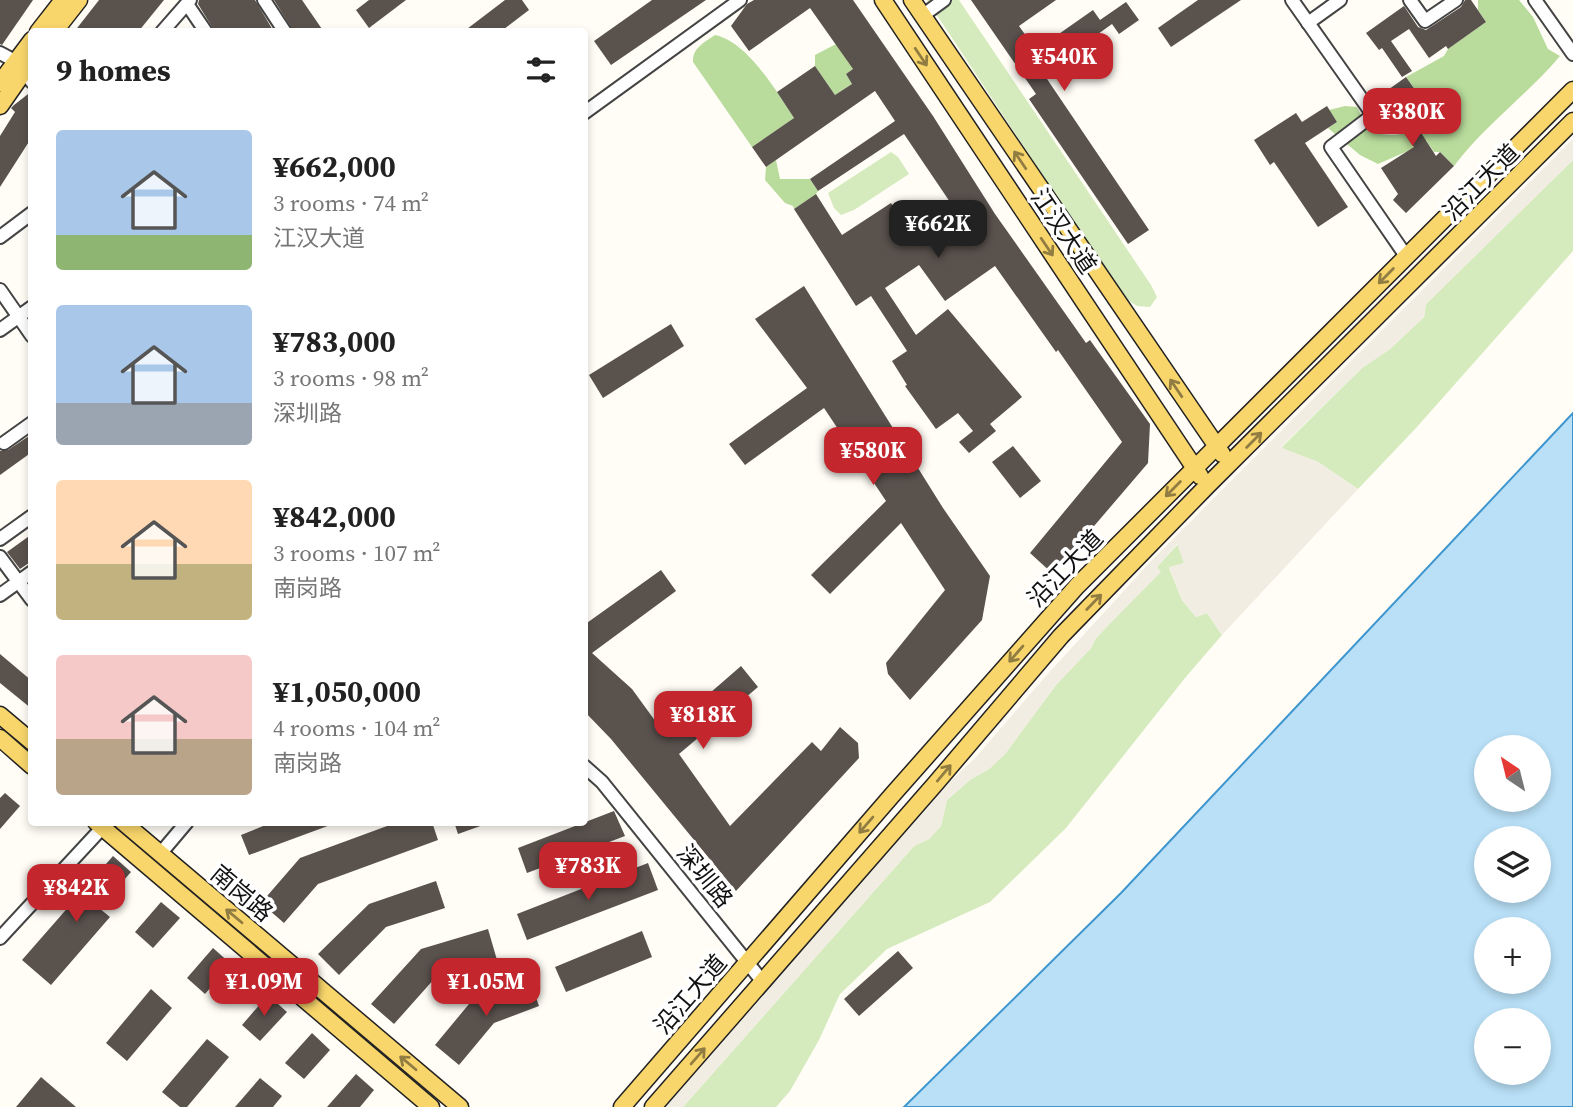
<!DOCTYPE html>
<meta charset="utf-8">
<style>
body{margin:0;font-family:"Source Serif 4","Noto Sans SC",serif;background:#f6f6f6;color:#222;height:100vh;display:flex;flex-direction:column;font-size:26px;white-space:nowrap}
*{box-sizing:border-box;margin:0}
p{font-size:23px;color:#767676}
.icon{flex:none;width:38px;height:38px;fill:none;stroke:currentColor;stroke-width:2;stroke-linecap:round;stroke-linejoin:round}
.map{position:relative;flex:1;overflow:hidden}
.sheet{position:absolute;left:28px;top:28px;width:560px;height:798px;display:flex;flex-direction:column;background:#fff;border-radius:7px;box-shadow:0 4px 10px #0003}
.sheet>*{flex:none}
.needle{width:46px;rotate:325deg}
.fabs{position:absolute;left:1474px;top:735px;display:grid;gap:14px}
.fabs a{display:grid;place-items:center;width:77px;height:77px;border-radius:50%;background:#fff;box-shadow:0 4px 10px #0003;font-size:35px}
.price{position:absolute;translate:-50% -60px;padding:0 16px;border-radius:14px;background:#c4262e;color:#fff;font-size:23px;line-height:46px;filter:drop-shadow(0 2px 4px #0008)}
.price::after{content:'';position:absolute;left:50%;top:42px;width:21px;height:16px;margin-left:-10px;background:inherit;clip-path:polygon(0 0,100% 0,50% 100%)}
.price.current{background:#222;color:#fff}
ul{padding:0;list-style:none}
li{display:flex;align-items:center;gap:21px;height:175px;padding:0 28px}
li span{display:grid;place-items:center;flex:none;width:196px;height:140px;border-radius:7px;color:#555}
li>.icon{margin-inline-start:auto}
span .icon{width:84px;height:84px;fill:#fffc;stroke-width:1}
li b{font-size:30px}
h2{display:flex;justify-content:space-between;align-items:center;height:84px;padding:0 28px;font-size:30px}
.map>svg:first-child{display:block}
</style>
<div class="map">
<svg width="1573" height="1107" viewBox="0 0 1573 1107">
<rect width="100%" height="100%" fill="#fffdf5"/>
<g fill="#d5ebbd">
<polygon points="927,0 959,0 1151,285 1157,297 1150,307 1137,306 1123,297"/>
<polygon points="891,152 898,157 909,174 854,210 841,215 834,208 828,193"/>
<polygon points="1573,160 1573,251 1416,428 1358,489 1318,462 1284,449 1282,447 1362,368 1390,349 1424,317 1426,304"/>
<polygon points="1178,544 1184,563 1169,568 1182,600 1196,617 1207,613 1222,635 1185,678 1066,828 990,902 887,949 840,994 819,1040 790,1091 776,1107 683,1107 914,846 929,839 941,826 947,800 971,779 989,769 1005,754 1056,685 1091,648 1096,638 1160,571 1157,567"/>
</g>
<g fill="#b9dc9c">
<path d="M1478 0H1519L1533 17 1548 49 1560 56C1526 96 1486 124 1454 166L1440 152H1434L1426 140 1408 151 1378 164 1360 155 1328 128 1337 122 1329 110 1345 106 1357 107 1370 132C1405 139 1403 134 1432 114L1406 77 1444 56 1448 49 1486 22 1478 10Z"/>
<path d="M715 35C748 42 776 91 794 118L752 147 693 62C692 48 705 42 715 35Z"/>
<polygon points="836,44 853,69 846,74 852,84 835,95 815,66 815,55"/>
<polygon points="776,160 780,179 810,179 818,191 816,194 794,209 793,206 785,203 765,180 766,167"/>
</g>
<polygon fill="#f1ede2" points="1573,139 1573,160 1426,304 1424,317 1390,349 1362,368 1282,446 1284,449 1318,462 1358,489 1222,635 1207,613 1196,617 1182,600 1169,567 1184,563 1177,544 1157,567 1161,572 1096,638 1091,648 1056,685 1005,754 989,769 971,779 947,800 941,826 929,839 914,846 683,1107 666,1107 951,781 976,757 1044,678 1152,560"/>
<path fill="#b9e0f7" stroke="#3f96cf" stroke-width="2" fill-rule="evenodd" d="M1573 413V1107H904L1121 893ZM1486 747H1538V800H1486ZM1486 838H1538V891H1486ZM1486 929H1538V982H1486ZM1486 1020H1538V1073H1486Z"/>
<g fill="#5a524d">
<polygon points="0,0 33,0 2,45 0,44"/>
<polygon points="99,0 164,0 138,32 74,32"/>
<polygon points="199,0 255,0 274,32 215,32 198,4"/>
<polygon points="274,0 302,0 324,32 294,32"/>
<polygon points="369,0 406,0 369,28 356,10"/>
<polygon points="505,0 522,0 529,10 500,32 463,32"/>
<polygon points="652,0 706,0 611,65 594,41"/>
<polygon points="754,0 853,0 933,116 995,214 1086,343 1090,340 1150,424 1148,463 1053,574 1030,553 1122,442 1058,350 1056,352 995,266 945,301 919,265 885,288 916,335 948,309 1022,397 990,424 996,431 969,453 959,442 973,431 958,413 936,429 905,386 907,385 892,361 907,351 871,296 856,306 794,209 816,194 842,235 891,203 911,234 952,205 904,134 818,191 810,179 895,121 875,91 766,167 752,147 794,118 777,92 815,66 835,95 852,84 846,74 853,69 810,8 749,51 731,26 747,4"/>
<polygon points="971,0 1056,0 1019,26 1036,50 1093,10 1100,20 1126,2 1139,20 1119,34 1112,24 1049,69 1051,71 1045,76 1149,230 1128,244 1029,99 1036,94"/>
<polygon points="1198,0 1241,0 1171,47 1158,28"/>
<polygon points="1465,0 1471,0 1486,22 1448,49 1446,46 1429,58 1409,29 1391,41 1412,71 1402,77 1382,48 1379,50 1366,33 1404,6 1418,27 1426,30 1461,7"/>
<polygon points="1406,77 1432,114 1416,125 1436,156 1440,152 1454,166 1406,213 1393,200 1398,194 1381,168 1414,147 1378,97"/>
<polygon points="32,91 32,137 0,187 0,136 15,112 11,108 14,105"/>
<polygon points="1327,106 1337,122 1305,143 1348,207 1318,227 1274,162 1270,165 1254,140 1296,113 1302,122"/>
<polygon points="804,286 943,508 990,576 982,620 910,700 888,674 886,663 945,590 901,523 830,594 811,575 886,501 824,408 745,465 729,444 807,388 755,319"/>
<polygon points="671,324 684,346 603,398 589,375"/>
<polygon points="32,434 32,452 0,475 0,451 8,450"/>
<polygon points="1013,446 1041,481 1020,498 992,462"/>
<polygon points="32,534 32,561 20,569 7,552"/>
<polygon points="661,570 676,591 592,653 632,689 664,733 741,666 758,687 679,754 730,826 812,742 821,751 840,727 858,743 859,758 736,891 611,739 584,711 584,625"/>
<polygon points="0,654 32,681 32,709 0,683"/>
<polygon points="5,793 20,806 0,829 0,798"/>
<polygon points="614,811 625,836 527,873 518,848"/>
<polygon points="273,822 333,822 333,824 249,855 241,835"/>
<polygon points="398,822 432,822 438,840 318,884 284,923 261,903 300,858"/>
<polygon points="454,822 486,822 486,824 458,834"/>
<polygon points="113,856 131,872 99,908 110,917 51,985 22,960"/>
<polygon points="648,863 658,890 527,940 517,914"/>
<polygon points="436,881 445,908 386,927 339,975 318,954 369,904"/>
<polygon points="161,902 180,918 153,948 135,932"/>
<polygon points="488,929 497,960 435,978 394,1024 371,1004 421,949"/>
<polygon points="642,931 652,957 566,992 555,967"/>
<polygon points="213,948 231,964 205,994 187,978"/>
<polygon points="898,951 913,968 859,1016 844,999"/>
<polygon points="529,978 539,1006 494,1023 459,1065 435,1045 474,998"/>
<polygon points="151,989 172,1008 127,1061 106,1043"/>
<polygon points="268,995 287,1012 260,1041 242,1025"/>
<polygon points="312,1033 330,1050 304,1079 285,1063"/>
<polygon points="207,1039 229,1057 187,1107 180,1107 162,1092"/>
<polygon points="356,1074 374,1090 360,1107 327,1107"/>
<polygon points="41,1077 76,1107 16,1107"/>
<polygon points="260,1078 282,1096 273,1107 235,1107"/>
</g>
<g fill="none" stroke-linecap="round" stroke-linejoin="round">
<defs>
<g id="minor">
<polyline points="264,0 285,32"/>
<polyline points="1292,0 1373,115 1331,147 1406,256"/>
<polyline points="1410,0 1425,21 1456,0"/>
<polyline points="1535,0 1573,54"/>
<polyline points="187,4 206,32"/>
<polyline points="922,16 944,0"/>
<polyline points="1308,23 1340,0"/>
<polyline points="162,32 190,0"/>
<polyline points="0,53 15,61 32,82"/>
<polyline points="584,113 740,0"/>
<polyline points="0,237 32,213"/>
<polyline points="0,290 32,336"/>
<polyline points="0,330 32,307"/>
<polyline points="4,443 32,423"/>
<polyline points="0,539 32,516"/>
<polyline points="0,557 32,600"/>
<polyline points="0,595 32,572"/>
<polyline points="584,766 602,782 763,982"/>
<polyline points="160,854 187,822"/>
<polyline points="0,938 102,828"/>
</g>
<g id="major">
<polyline points="883,0 1200,476"/>
<polyline points="912,0 1222,454"/>
<polyline points="38,32 63,0"/>
<polyline points="54,32 79,0"/>
<polyline points="0,83 32,40"/>
<polyline points="0,106 32,60"/>
<polyline points="0,715 32,742"/>
<polyline points="0,738 32,766"/>
<polyline points="96,822 431,1107"/>
<polyline points="123,822 460,1107"/>
<polyline points="622,1107 894,793 1077,586 1573,90"/>
<polyline points="653,1107 936,783 1061,636 1208,485 1573,121"/>
</g>
</defs>
<use href="#minor" stroke="#444" stroke-width="16"/>
<use href="#major" stroke="#222" stroke-width="19"/>
<use href="#minor" stroke="#fff" stroke-width="12"/>
<use href="#major" stroke="#f9d66b" stroke-width="16"/>
</g>
<defs><path id="oneway-shaft" d="M-6 0H5M1.5-3L5.5 0L1.5 3" fill="none" stroke-width="1.6" stroke-linecap="round" stroke-linejoin="round" transform="scale(1.75)"/></defs>
<g stroke="#917d42">
<use href="#oneway-shaft" transform="translate(921 57) rotate(56)"/>
<use href="#oneway-shaft" transform="translate(1020 160) rotate(-124)"/>
<use href="#oneway-shaft" transform="translate(1047 247) rotate(56)"/>
<use href="#oneway-shaft" transform="translate(1386 276) rotate(135)"/>
<use href="#oneway-shaft" transform="translate(1176 388) rotate(-124)"/>
<use href="#oneway-shaft" transform="translate(1254 440) rotate(-45)"/>
<use href="#oneway-shaft" transform="translate(1173 489) rotate(135)"/>
<use href="#oneway-shaft" transform="translate(1094 602) rotate(-46)"/>
<use href="#oneway-shaft" transform="translate(1016 654) rotate(131)"/>
<use href="#oneway-shaft" transform="translate(944 773) rotate(-50)"/>
<use href="#oneway-shaft" transform="translate(866 825) rotate(131)"/>
<use href="#oneway-shaft" transform="translate(234 916) rotate(-140)"/>
<use href="#oneway-shaft" transform="translate(698 1056) rotate(-49)"/>
<use href="#oneway-shaft" transform="translate(408 1063) rotate(-140)"/>
</g>
<g text-anchor="middle" dominant-baseline="central" stroke-width="7" stroke-linejoin="round" paint-order="stroke">
<g font-size="24" fill="#111" stroke="#fff">
<text transform="translate(1481 182) rotate(-45)">沿江大道</text>
<text transform="translate(1064 231) rotate(56)">江汉大道</text>
<text transform="translate(1065 568) rotate(-46)">沿江大道</text>
<text transform="translate(705 876) rotate(51)">深圳路</text>
<text transform="translate(242 893) rotate(40)">南岗路</text>
<text transform="translate(690 994) rotate(-49)">沿江大道</text>
</g>
</g>
</svg>
<div class="fabs">
<a><svg class="needle" viewBox="-14 -14 28 28"><path d="M0-13l5 13h-10z" fill="#e53935"/><path d="M0 13l5-13h-10z" fill="#767676"/></svg></a>
<a><svg class="icon" aria-label="layers" viewBox="0 0 24 24"><path d="M12 4l9 5-9 5-9-5zM3 14l9 5 9-5"/></svg></a>
<a>+</a>
<a>−</a>
</div>
<b class="price" style="left:1064px;top:93px">¥540K</b>
<b class="price" style="left:1412px;top:148px">¥380K</b>
<b class="price current" style="left:938px;top:260px">¥662K</b>
<b class="price" style="left:873px;top:487px">¥580K</b>
<b class="price" style="left:703px;top:751px">¥818K</b>
<b class="price" style="left:588px;top:902px">¥783K</b>
<b class="price" style="left:76px;top:924px">¥842K</b>
<b class="price" style="left:264px;top:1018px">¥1.09M</b>
<b class="price" style="left:486px;top:1018px">¥1.05M</b>
<section class="sheet">
<h2>9 homes<svg class="icon" aria-label="filters" viewBox="0 0 24 24"><path d="M4 7h16M4 17h16"/><circle cx="9" cy="7" r="2"/><circle cx="15" cy="17" r="2"/></svg></h2>
<ul>
<li><span style="background:linear-gradient(#a9c7e8 75%,#8fb573 0)"><svg class="icon" aria-label="home" viewBox="0 0 24 24"><path d="M3 11l9-7 9 7M6 9v11h12V9"/></svg></span><div><b>¥662,000</b><p>3 rooms · 74 m²</p><p>江汉大道</p></div></li>
<li><span style="background:linear-gradient(#a9c7e8 70%,#9aa5b1 0)"><svg class="icon" aria-label="home" viewBox="0 0 24 24"><path d="M3 11l9-7 9 7M6 9v11h12V9"/></svg></span><div><b>¥783,000</b><p>3 rooms · 98 m²</p><p>深圳路</p></div></li>
<li><span style="background:linear-gradient(#ffd9b3 60%,#c2b280 0)"><svg class="icon" aria-label="home" viewBox="0 0 24 24"><path d="M3 11l9-7 9 7M6 9v11h12V9"/></svg></span><div><b>¥842,000</b><p>3 rooms · 107 m²</p><p>南岗路</p></div></li>
<li><span style="background:linear-gradient(#f6c9c9 60%,#b9a48a 0)"><svg class="icon" aria-label="home" viewBox="0 0 24 24"><path d="M3 11l9-7 9 7M6 9v11h12V9"/></svg></span><div><b>¥1,050,000</b><p>4 rooms · 104 m²</p><p>南岗路</p></div></li>
</ul>
</section>
</div>
